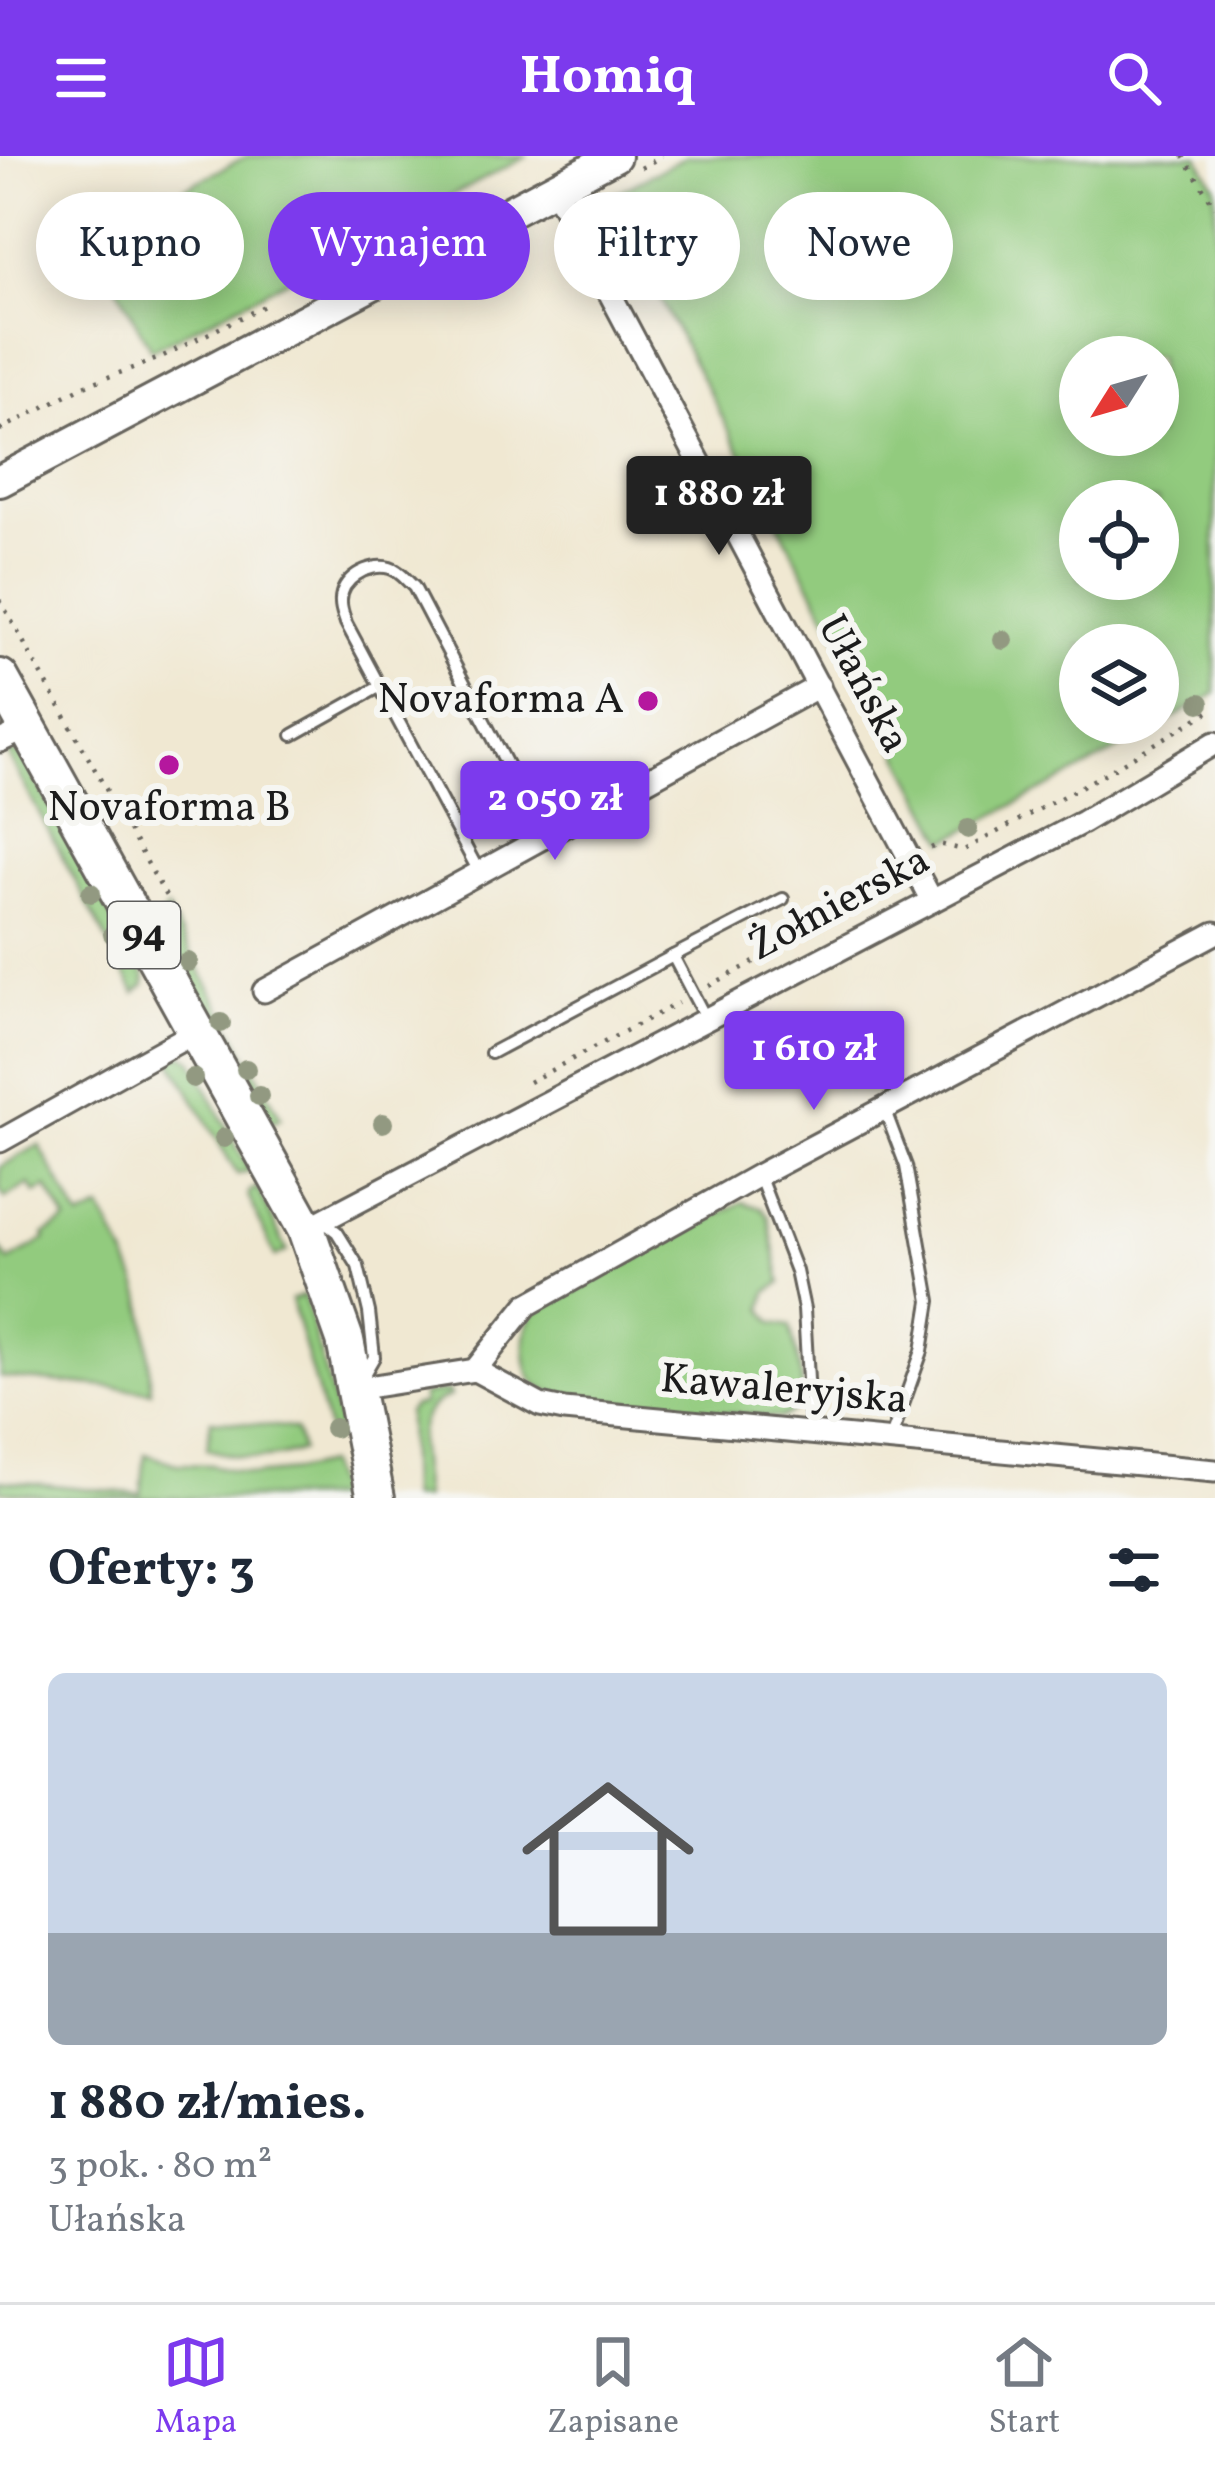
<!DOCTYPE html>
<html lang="pl">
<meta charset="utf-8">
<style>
body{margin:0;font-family:Vollkorn,serif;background:#f2f2f3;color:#1f2937;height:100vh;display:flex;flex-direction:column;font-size:45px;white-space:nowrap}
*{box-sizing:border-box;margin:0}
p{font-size:39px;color:#747a83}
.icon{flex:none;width:66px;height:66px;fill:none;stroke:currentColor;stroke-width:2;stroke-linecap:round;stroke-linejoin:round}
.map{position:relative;height:1342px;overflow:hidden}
.drawer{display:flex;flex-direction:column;background:#fff;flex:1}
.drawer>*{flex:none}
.hud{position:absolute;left:36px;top:36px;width:1143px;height:108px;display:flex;gap:24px}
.needle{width:78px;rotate:233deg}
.fabs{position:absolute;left:1059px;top:180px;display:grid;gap:24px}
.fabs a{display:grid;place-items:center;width:120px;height:120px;border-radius:50%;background:#fff;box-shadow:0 6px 30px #0003;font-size:60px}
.price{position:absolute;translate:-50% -102px;padding:0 27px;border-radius:12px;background:#7c3aed;color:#fff;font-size:39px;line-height:78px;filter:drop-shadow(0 3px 6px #0008)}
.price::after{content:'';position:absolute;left:50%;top:72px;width:36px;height:27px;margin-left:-18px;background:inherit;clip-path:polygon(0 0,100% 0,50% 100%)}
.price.current{background:#222;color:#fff}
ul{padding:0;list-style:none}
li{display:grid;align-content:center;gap:24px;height:636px;padding:0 48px}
li span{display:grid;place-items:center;height:372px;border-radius:18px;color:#555}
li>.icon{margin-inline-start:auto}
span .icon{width:216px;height:216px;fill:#fffc;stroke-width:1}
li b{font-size:51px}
h2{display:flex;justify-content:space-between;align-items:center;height:144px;padding:0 48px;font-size:51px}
.chip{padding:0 42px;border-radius:54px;background:#fff;box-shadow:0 6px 30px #0003;font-size:42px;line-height:108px}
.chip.current{background:#7c3aed;color:#fff}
header{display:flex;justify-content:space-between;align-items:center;height:156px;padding:0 48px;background:#7c3aed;color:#fff;font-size:54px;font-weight:700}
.tabs{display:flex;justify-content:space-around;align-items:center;height:168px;border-top:3px solid #e0e1e3;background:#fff;font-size:33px;color:#747a83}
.tabs a{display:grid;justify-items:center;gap:6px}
.tabs .current{color:#7c3aed}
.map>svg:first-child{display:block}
</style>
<header><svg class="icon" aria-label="menu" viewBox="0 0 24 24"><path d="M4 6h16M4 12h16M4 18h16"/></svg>Homiq<svg class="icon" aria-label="search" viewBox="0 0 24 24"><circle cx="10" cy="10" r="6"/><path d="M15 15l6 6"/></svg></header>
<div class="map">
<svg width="1215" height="1342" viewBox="0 0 1215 1342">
<rect width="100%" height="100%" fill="#f6f6f2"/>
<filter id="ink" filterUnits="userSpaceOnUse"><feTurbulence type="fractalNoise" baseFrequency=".00833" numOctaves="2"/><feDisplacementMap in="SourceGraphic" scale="24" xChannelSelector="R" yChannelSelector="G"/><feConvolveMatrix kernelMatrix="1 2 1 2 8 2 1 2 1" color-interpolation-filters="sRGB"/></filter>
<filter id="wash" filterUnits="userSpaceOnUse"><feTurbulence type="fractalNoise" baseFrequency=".004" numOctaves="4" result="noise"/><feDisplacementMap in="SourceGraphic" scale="48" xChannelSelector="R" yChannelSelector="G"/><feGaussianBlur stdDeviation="2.7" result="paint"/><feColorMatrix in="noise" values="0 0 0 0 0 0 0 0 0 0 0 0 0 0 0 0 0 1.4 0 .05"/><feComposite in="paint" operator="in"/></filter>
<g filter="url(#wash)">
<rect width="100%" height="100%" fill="#f0e8d2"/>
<g fill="#92cb7e" stroke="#57744d" stroke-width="3" fill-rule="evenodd">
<polygon points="247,0 528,0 151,194 91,81"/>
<path d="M687 0H1198L1215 30V538L1089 610 945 685 607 42ZM1080 201H1158V279H1080ZM1080 345H1158V423H1080ZM1080 489H1158V567H1080Z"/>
<polygon points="16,596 23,602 145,820 145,829 135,837 7,597"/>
<polygon points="167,753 281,962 275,966 267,964 162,769 162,758"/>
<polygon points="177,899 185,899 192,904 250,1016 237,1018 170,902"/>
<path d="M39 989 80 1063 101 1053C115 1081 132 1109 141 1140 149 1170 148 1203 151 1235L0 1221V1092L9 1105 46 1083 44 1079 67 1065 47 1031 35 1037 29 1028 5 1042 0 1033V1011Z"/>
<polygon points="257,1031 287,1095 275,1101 248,1039 250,1035"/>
<path d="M742 1046 761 1052 768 1061 781 1127 767 1136 763 1153 773 1167 790 1170C795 1199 818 1252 779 1262L562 1241C536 1232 527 1226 525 1196 524 1180 526 1170 535 1156Z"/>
<polygon points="304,1139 341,1276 337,1281 329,1278 291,1144"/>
<path d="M448 1235 450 1240C405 1256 422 1304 424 1342H409L407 1256 413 1250 423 1248 422 1239Z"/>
<path d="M211 1264 285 1271 295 1274 301 1294C269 1307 240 1303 207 1293Z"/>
<polygon points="145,1298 176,1308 211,1309 253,1319 295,1315 326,1308 338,1342 76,1342 0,1335 0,1324 141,1338"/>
</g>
</g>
<g filter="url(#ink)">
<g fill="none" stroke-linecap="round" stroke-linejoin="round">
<defs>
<g id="lane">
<polyline points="293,579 379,531"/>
<path d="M479 716 346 467C344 460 341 454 341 447 339 423 369 406 390 412 400 415 406 424 414 431L545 681"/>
<polyline points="673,800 783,743"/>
<polyline points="491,897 673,800 706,863"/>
<polyline points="884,952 906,1010 930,1145 922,1195 890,1285"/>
<polyline points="759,1019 796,1115 804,1153 811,1277"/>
<polyline points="321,1064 337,1076 358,1110 369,1156 374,1201 363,1220"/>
</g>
<g id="street">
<polyline points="554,32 932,745"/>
<polyline points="0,585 28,572"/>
<polyline points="264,835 819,530"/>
<polyline points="0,985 197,875"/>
<polyline points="306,1073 1083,666 1215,587"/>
<polyline points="475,1214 527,1149 759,1019 1215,777"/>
<polyline points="355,1233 475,1214 540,1249 564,1254 1215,1315"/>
</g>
<polyline id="secondary" points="0,325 615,0"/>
<polyline id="primary" points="0,522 306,1073 345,1184 376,1342"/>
</defs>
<use href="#lane" stroke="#66635c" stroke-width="16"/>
<use href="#street" stroke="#66635c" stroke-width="27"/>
<use href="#secondary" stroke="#66635c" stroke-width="36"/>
<use href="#primary" stroke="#66635c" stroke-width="42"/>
<g stroke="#66635c" stroke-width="4.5" stroke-dasharray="3 9" stroke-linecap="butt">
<polyline points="1183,0 1215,51"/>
<polyline points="641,12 662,0"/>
<polyline points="0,274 84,230 157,203 266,149"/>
<polyline points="0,444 172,751"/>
<polyline points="931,692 939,688 964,694 1106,617 1215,552"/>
<polyline points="709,830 891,733 894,723"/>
<polyline points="529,926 678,847"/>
</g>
<use href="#lane" stroke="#fff" stroke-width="10"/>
<use href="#street" stroke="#fff" stroke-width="21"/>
<use href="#secondary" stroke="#fff" stroke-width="30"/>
<use href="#primary" stroke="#fff" stroke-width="36"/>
</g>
<g fill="#929981">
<circle cx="1003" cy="484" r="10"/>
<circle cx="1200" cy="547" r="10"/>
<circle cx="968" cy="673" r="10"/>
<circle cx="91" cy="737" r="10"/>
<circle cx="113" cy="778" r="10"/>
<circle cx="188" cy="806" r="10"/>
<circle cx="221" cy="867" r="10"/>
<circle cx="246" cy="913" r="10"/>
<circle cx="193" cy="922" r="10"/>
<circle cx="259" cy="940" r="10"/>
<circle cx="383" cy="967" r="10"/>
<circle cx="224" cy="982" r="10"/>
<circle cx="334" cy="1272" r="10"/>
</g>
</g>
<g fill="#b5179e" stroke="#f6f6f2" stroke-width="4.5">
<circle cx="648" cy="545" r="12"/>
<circle cx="169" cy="609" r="12"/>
</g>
<g text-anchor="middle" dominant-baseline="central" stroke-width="12" stroke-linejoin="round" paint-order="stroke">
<rect fill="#f6f6f2" stroke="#5d5d5c" stroke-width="3" x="108" y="746" width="72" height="66" rx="9"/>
<g font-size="39" font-weight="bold" fill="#1c1c1c">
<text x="144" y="779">94</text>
</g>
<g font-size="42" fill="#1c1c1c" stroke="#f6f6f2">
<text transform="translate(862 529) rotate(62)">Ułańska</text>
<text transform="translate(840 749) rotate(-28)">Żołnierska</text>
<text transform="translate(784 1235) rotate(5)">Kawaleryjska</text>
</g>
<g font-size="42" fill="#1c1c1c" stroke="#f6f6f2" text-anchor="end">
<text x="624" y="545">Novaforma A</text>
<text x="169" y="653" text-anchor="middle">Novaforma B</text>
</g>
</g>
</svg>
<div class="fabs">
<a><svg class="needle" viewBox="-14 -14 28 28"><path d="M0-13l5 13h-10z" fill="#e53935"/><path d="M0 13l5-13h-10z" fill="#747a83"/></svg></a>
<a><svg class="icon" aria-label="locate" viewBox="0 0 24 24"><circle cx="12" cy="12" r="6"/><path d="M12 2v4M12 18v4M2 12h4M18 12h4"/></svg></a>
<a><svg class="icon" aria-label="layers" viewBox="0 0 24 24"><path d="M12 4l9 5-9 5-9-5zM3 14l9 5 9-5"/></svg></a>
</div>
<b class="price current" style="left:719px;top:402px">1 880 zł</b>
<b class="price" style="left:555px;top:707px">2 050 zł</b>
<b class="price" style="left:814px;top:957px">1 610 zł</b>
<div class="hud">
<a class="chip">Kupno</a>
<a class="chip current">Wynajem</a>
<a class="chip">Filtry</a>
<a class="chip">Nowe</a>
</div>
</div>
<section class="drawer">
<h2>Oferty: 3<svg class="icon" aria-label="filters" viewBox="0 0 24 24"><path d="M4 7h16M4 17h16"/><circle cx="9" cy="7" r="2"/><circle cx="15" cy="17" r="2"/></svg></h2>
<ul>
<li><span style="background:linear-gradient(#c9d6e8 70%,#9aa5b1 0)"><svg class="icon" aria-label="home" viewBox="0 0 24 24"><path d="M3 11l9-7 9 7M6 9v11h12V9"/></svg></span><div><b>1 880 zł/mies.</b><p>3 pok. · 80 m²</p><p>Ułańska</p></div></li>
</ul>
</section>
<nav class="tabs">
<a class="current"><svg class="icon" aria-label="map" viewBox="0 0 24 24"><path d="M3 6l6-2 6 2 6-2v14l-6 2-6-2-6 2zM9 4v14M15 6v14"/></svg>Mapa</a>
<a><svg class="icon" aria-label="saved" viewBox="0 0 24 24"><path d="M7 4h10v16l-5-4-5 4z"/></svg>Zapisane</a>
<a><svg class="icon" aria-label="home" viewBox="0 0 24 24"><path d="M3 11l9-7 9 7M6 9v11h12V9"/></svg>Start</a>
</nav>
